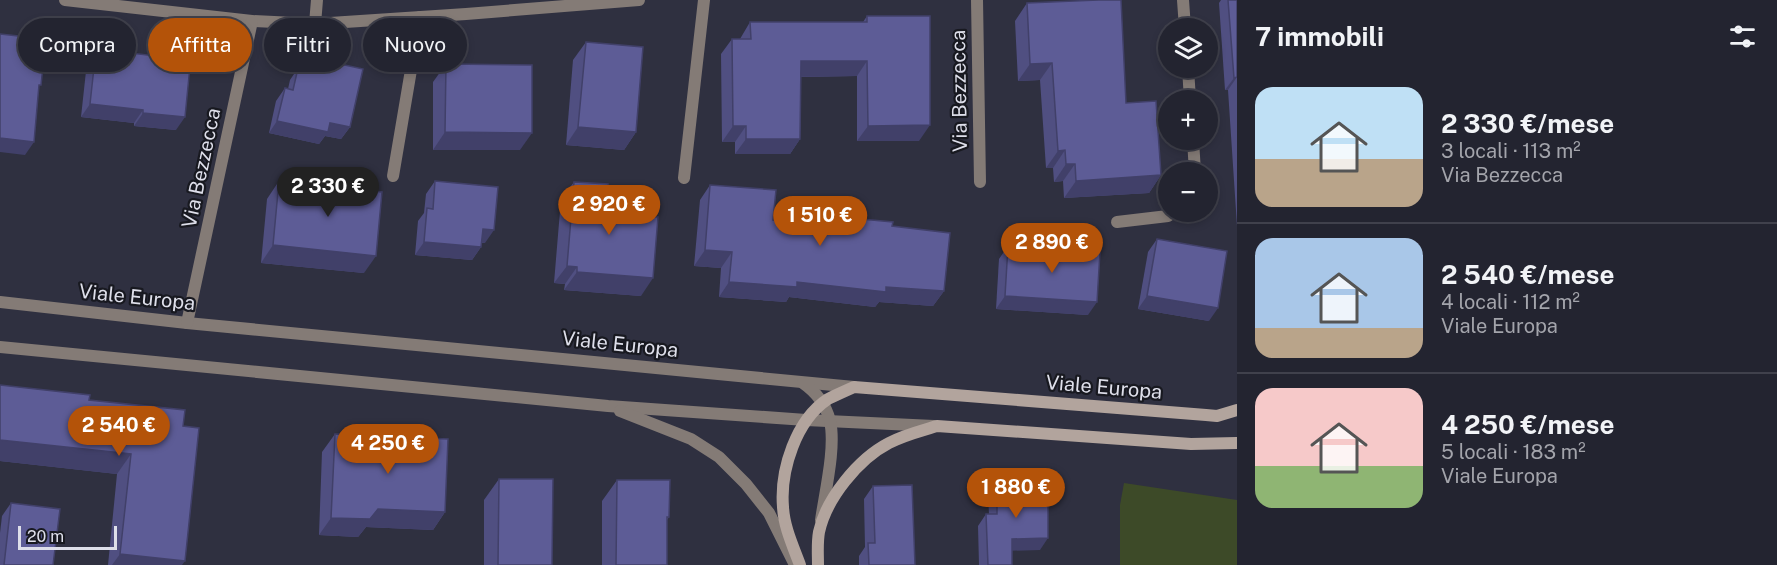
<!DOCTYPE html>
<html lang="it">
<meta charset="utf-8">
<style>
body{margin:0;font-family:"Public Sans",sans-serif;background:#2b2c38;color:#f1f3f6;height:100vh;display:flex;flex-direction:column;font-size:22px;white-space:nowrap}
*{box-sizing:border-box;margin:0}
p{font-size:20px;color:#a3a4ab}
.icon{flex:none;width:33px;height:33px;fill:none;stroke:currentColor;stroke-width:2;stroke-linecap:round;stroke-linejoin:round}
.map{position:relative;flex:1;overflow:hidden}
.side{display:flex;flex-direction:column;background:#232430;width:540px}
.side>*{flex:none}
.banner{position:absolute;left:18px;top:18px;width:570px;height:54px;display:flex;gap:12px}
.controls{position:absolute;left:1158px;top:18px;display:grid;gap:12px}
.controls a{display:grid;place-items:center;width:60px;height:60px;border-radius:50%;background:#232430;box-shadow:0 3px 9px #0003,0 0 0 2px #40414c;font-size:30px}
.scale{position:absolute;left:18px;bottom:15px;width:99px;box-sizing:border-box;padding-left:6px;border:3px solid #dedfea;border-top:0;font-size:16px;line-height:21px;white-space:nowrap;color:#dedfea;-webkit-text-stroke:4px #181920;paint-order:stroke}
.price{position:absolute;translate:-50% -51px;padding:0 14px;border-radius:21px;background:#b45309;color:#fff;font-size:20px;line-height:39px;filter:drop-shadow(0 2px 3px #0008)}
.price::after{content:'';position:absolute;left:50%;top:36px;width:18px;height:14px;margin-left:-9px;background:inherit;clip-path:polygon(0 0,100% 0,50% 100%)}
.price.selected{background:#222;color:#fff}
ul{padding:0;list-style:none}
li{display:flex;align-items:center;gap:18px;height:150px;padding:0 18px}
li+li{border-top:2px solid #40414c}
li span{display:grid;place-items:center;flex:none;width:168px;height:120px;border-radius:18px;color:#555}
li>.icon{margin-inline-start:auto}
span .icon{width:72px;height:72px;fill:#fffc;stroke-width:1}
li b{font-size:26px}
h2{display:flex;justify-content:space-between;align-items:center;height:72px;padding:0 18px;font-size:26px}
.pill{padding:0 21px;border-radius:27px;background:#232430;box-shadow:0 3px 9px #0003,0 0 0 2px #40414c;font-size:21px;line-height:54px}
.pill.selected{background:#b45309;color:#fff}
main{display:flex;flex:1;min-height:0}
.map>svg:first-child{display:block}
</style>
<main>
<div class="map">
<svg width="1237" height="565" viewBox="0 0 1237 565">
<rect width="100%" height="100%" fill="#2f3040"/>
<polygon fill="#3d4a28" points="1124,483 1237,500 1237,565 1120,565 1120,505"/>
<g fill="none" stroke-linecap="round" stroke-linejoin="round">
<g stroke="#847b76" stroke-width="12">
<polyline points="65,0 252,21 315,24 466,14 639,0"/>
<polyline points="977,0 980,182"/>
<polyline points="1183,0 1185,28"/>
<polyline points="315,24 317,0"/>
<polyline points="1188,68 1190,100"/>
<polyline points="1193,140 1195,172"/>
<polyline points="393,176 420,17"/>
<polyline points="684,178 704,0"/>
<polyline points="1117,222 1168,216 1173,212"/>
<polyline points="0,302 187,323 854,387"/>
<polyline points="187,323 252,21"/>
<polyline points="0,347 608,406 806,420 934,426"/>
<path d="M803 383C816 392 826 405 830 421 836 447 825 492 821 520"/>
<polyline points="620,411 691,439 719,457 746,484 769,513 795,565"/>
</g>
<g stroke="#b2a49d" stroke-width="12">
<path d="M800 565C793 546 784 527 783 507 780 470 796 420 828 399 836 395 845 391 854 387L1206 415 1217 416 1237 410"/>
<path d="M818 565C818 555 817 543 819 532 826 499 858 459 889 443 904 435 921 431 937 426L1191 444 1237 443"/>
</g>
</g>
<g fill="#504f81">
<polygon points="1221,0 1237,0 1237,226 1228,90 1225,90 1219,3"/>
<polygon points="1027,3 1126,103 1161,175 1149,193 1064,198 1063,181 1054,182 1053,168 1046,168 1040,80 1018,81 1015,21"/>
<polygon points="867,16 919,141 857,141 857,76 801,77 800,139 790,154 735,154 735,142 722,142 721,54 732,39 740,39 750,22 863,22"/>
<polygon points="586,42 636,132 624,150 566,145 573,60"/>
<polygon points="96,49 162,57 164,54 176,130 134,126 134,123 81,117 87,62"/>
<polygon points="313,58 350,127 341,139 325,136 319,144 269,133 276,101 285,88 288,89 290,80 298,68 305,69"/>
<polygon points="446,64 520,150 433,150 433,82"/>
<polygon points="279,181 364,273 261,263 267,199"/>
<polygon points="435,181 485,243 481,243 481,247 472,260 415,255 418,221 424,213 426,194"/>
<polygon points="574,182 607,202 611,213 641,296 564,290 565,284 554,283 561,199"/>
<polygon points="710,185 773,220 844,226 850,218 892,226 944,291 933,306 879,302 875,307 789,297 786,302 719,297 721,268 694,266 700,200"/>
<polygon points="1157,239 1209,321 1138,309 1148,252"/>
<polygon points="1008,246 1088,315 996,309 999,259"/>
<polygon points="0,385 89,400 183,426 182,565 108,565 117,474 0,461"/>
<polygon points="335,434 445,512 433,530 366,527 358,537 319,535 322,452"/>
<polygon points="499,479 552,565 484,565 484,500"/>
<polygon points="617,480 669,517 667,520 667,565 602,565 602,501"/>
<polygon points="997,484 1040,550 1012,550 1012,565 979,565 978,526 986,514 989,514 988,496"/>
<polygon points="873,486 915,565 859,565 859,556 865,547 864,499"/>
<polygon points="11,503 53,565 0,565 0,533 2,516"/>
</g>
<g fill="#414069">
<polygon points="801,61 867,61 857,76 790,77"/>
<polygon points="1052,63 1040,80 1018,81 1030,64"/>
<polygon points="1237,77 1228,90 1225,90 1234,78"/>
<polygon points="90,104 143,110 134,123 81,117"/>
<polygon points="143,113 185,117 176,130 134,126"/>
<polygon points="277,121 330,123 350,127 341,139 325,136 319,144 269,133"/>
<polygon points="930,125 919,141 857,141 868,126"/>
<polygon points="733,126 746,126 735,142 722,142"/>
<polygon points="578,127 636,132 624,150 566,145"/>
<polygon points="445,132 532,133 520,150 433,150"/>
<polygon points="0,138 34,142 25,155 0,152"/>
<polygon points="746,139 800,139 790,154 735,154"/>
<polygon points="1065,150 1053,168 1046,168 1058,151"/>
<polygon points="1066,164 1075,164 1063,181 1054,182"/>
<polygon points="1161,175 1149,193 1064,198 1076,181"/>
<polygon points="483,229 494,230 485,243 474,242"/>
<polygon points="424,242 481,247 472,260 415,255"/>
<polygon points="273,245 376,256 364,273 261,263"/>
<polygon points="705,250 732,252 721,268 694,266"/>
<polygon points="567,266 577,267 565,284 554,283"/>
<polygon points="577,272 653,278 641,296 564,290"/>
<polygon points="729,282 797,282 944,291 933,306 879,302 875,307 789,297 786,302 719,297"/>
<polygon points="1005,296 1097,302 1088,315 996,309"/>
<polygon points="1147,296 1218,308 1209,321 1138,309"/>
<polygon points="0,440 131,454 117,474 0,461"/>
<polygon points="378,509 445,512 433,530 366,527 358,537 319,535 331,518"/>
<polygon points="1048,538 1040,550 1003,551 1012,539"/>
<polygon points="120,554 185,561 182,565 112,565"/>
</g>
<g fill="#5d5c96" stroke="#414069" stroke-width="1.5">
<polygon points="1098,0 1121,0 1126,103 1156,101 1161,175 1076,181 1075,164 1066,164 1065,150 1058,151 1052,63 1030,64 1027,3"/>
<polygon points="1228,0 1237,0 1237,77 1234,78"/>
<polygon points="867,16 930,16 930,125 868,126 867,61 801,61 800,139 746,139 746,126 733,126 732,39 751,39 750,22 867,22"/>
<polygon points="0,34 46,39 41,85 39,85 34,142 0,138"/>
<polygon points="586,42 643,47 636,132 578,127"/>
<polygon points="96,49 164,57 164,54 191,56 185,117 143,113 143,110 90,104"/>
<polygon points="313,58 363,69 350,127 330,123 328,132 277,121 285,88 293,90 298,68 310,71"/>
<polygon points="446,64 532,65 532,133 445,132"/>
<polygon points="279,181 382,192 376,256 273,245"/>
<polygon points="435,181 498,187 494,230 483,229 481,247 424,242 427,208 433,209"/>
<polygon points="574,182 608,184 607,202 612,203 611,213 658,217 653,278 577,272 577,267 567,266"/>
<polygon points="710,185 776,190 773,220 849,226 850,218 893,222 892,226 950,233 944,291 886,287 886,292 797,282 797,287 729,282 732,252 705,250"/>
<polygon points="1157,239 1227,251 1218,308 1147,296"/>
<polygon points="1008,246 1100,252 1097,302 1005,296"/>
<polygon points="0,385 90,395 89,400 185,410 183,426 199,428 185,561 120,554 131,454 0,440"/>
<polygon points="335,434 448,439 445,512 378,509 370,519 331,518"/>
<polygon points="499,479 553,479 552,565 498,565"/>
<polygon points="617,480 670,480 669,517 667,517 667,565 616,565"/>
<polygon points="1048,483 1048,538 1012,539 1012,565 988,565 986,514 997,514 997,484"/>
<polygon points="912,485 915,565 869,565 868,543 875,543 873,486"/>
<polygon points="11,503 60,509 53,565 4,565"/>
</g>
<g text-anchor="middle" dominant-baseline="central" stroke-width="4.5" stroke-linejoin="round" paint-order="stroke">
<g font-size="20" fill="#dedfea" stroke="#181920">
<text transform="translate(959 91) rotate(-91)">Via Bezzecca</text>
<text transform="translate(201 168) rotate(-78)">Via Bezzecca</text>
<text transform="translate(137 297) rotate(6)">Viale Europa</text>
<text transform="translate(620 344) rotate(6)">Viale Europa</text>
<text transform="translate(1104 387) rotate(5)">Viale Europa</text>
</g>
</g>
</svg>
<div class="controls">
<a><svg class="icon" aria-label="layers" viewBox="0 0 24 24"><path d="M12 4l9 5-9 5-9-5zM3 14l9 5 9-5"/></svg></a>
<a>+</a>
<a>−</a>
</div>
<div class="scale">20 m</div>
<b class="price selected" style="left:328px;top:218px">2 330 €</b>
<b class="price" style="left:609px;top:236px">2 920 €</b>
<b class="price" style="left:820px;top:247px">1 510 €</b>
<b class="price" style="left:1052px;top:274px">2 890 €</b>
<b class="price" style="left:119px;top:457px">2 540 €</b>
<b class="price" style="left:388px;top:475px">4 250 €</b>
<b class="price" style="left:1016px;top:519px">1 880 €</b>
<div class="banner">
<a class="pill">Compra</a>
<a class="pill selected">Affitta</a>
<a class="pill">Filtri</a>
<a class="pill">Nuovo</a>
</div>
</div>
<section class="side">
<h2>7 immobili<svg class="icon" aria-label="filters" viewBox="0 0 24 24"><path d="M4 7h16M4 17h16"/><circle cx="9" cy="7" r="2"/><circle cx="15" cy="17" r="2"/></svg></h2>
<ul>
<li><span style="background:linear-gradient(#bfe0f5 60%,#b9a48a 0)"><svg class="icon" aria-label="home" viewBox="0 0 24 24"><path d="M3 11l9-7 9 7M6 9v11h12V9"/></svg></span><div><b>2 330 €/mese</b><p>3 locali · 113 m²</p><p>Via Bezzecca</p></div></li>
<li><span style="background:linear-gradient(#a9c7e8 75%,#b9a48a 0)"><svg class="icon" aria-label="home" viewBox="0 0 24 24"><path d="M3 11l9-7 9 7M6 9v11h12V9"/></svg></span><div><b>2 540 €/mese</b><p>4 locali · 112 m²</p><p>Viale Europa</p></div></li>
<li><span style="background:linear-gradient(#f6c9c9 65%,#8fb573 0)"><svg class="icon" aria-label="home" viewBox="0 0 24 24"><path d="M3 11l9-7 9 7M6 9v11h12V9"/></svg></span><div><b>4 250 €/mese</b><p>5 locali · 183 m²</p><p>Viale Europa</p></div></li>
</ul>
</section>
</main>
